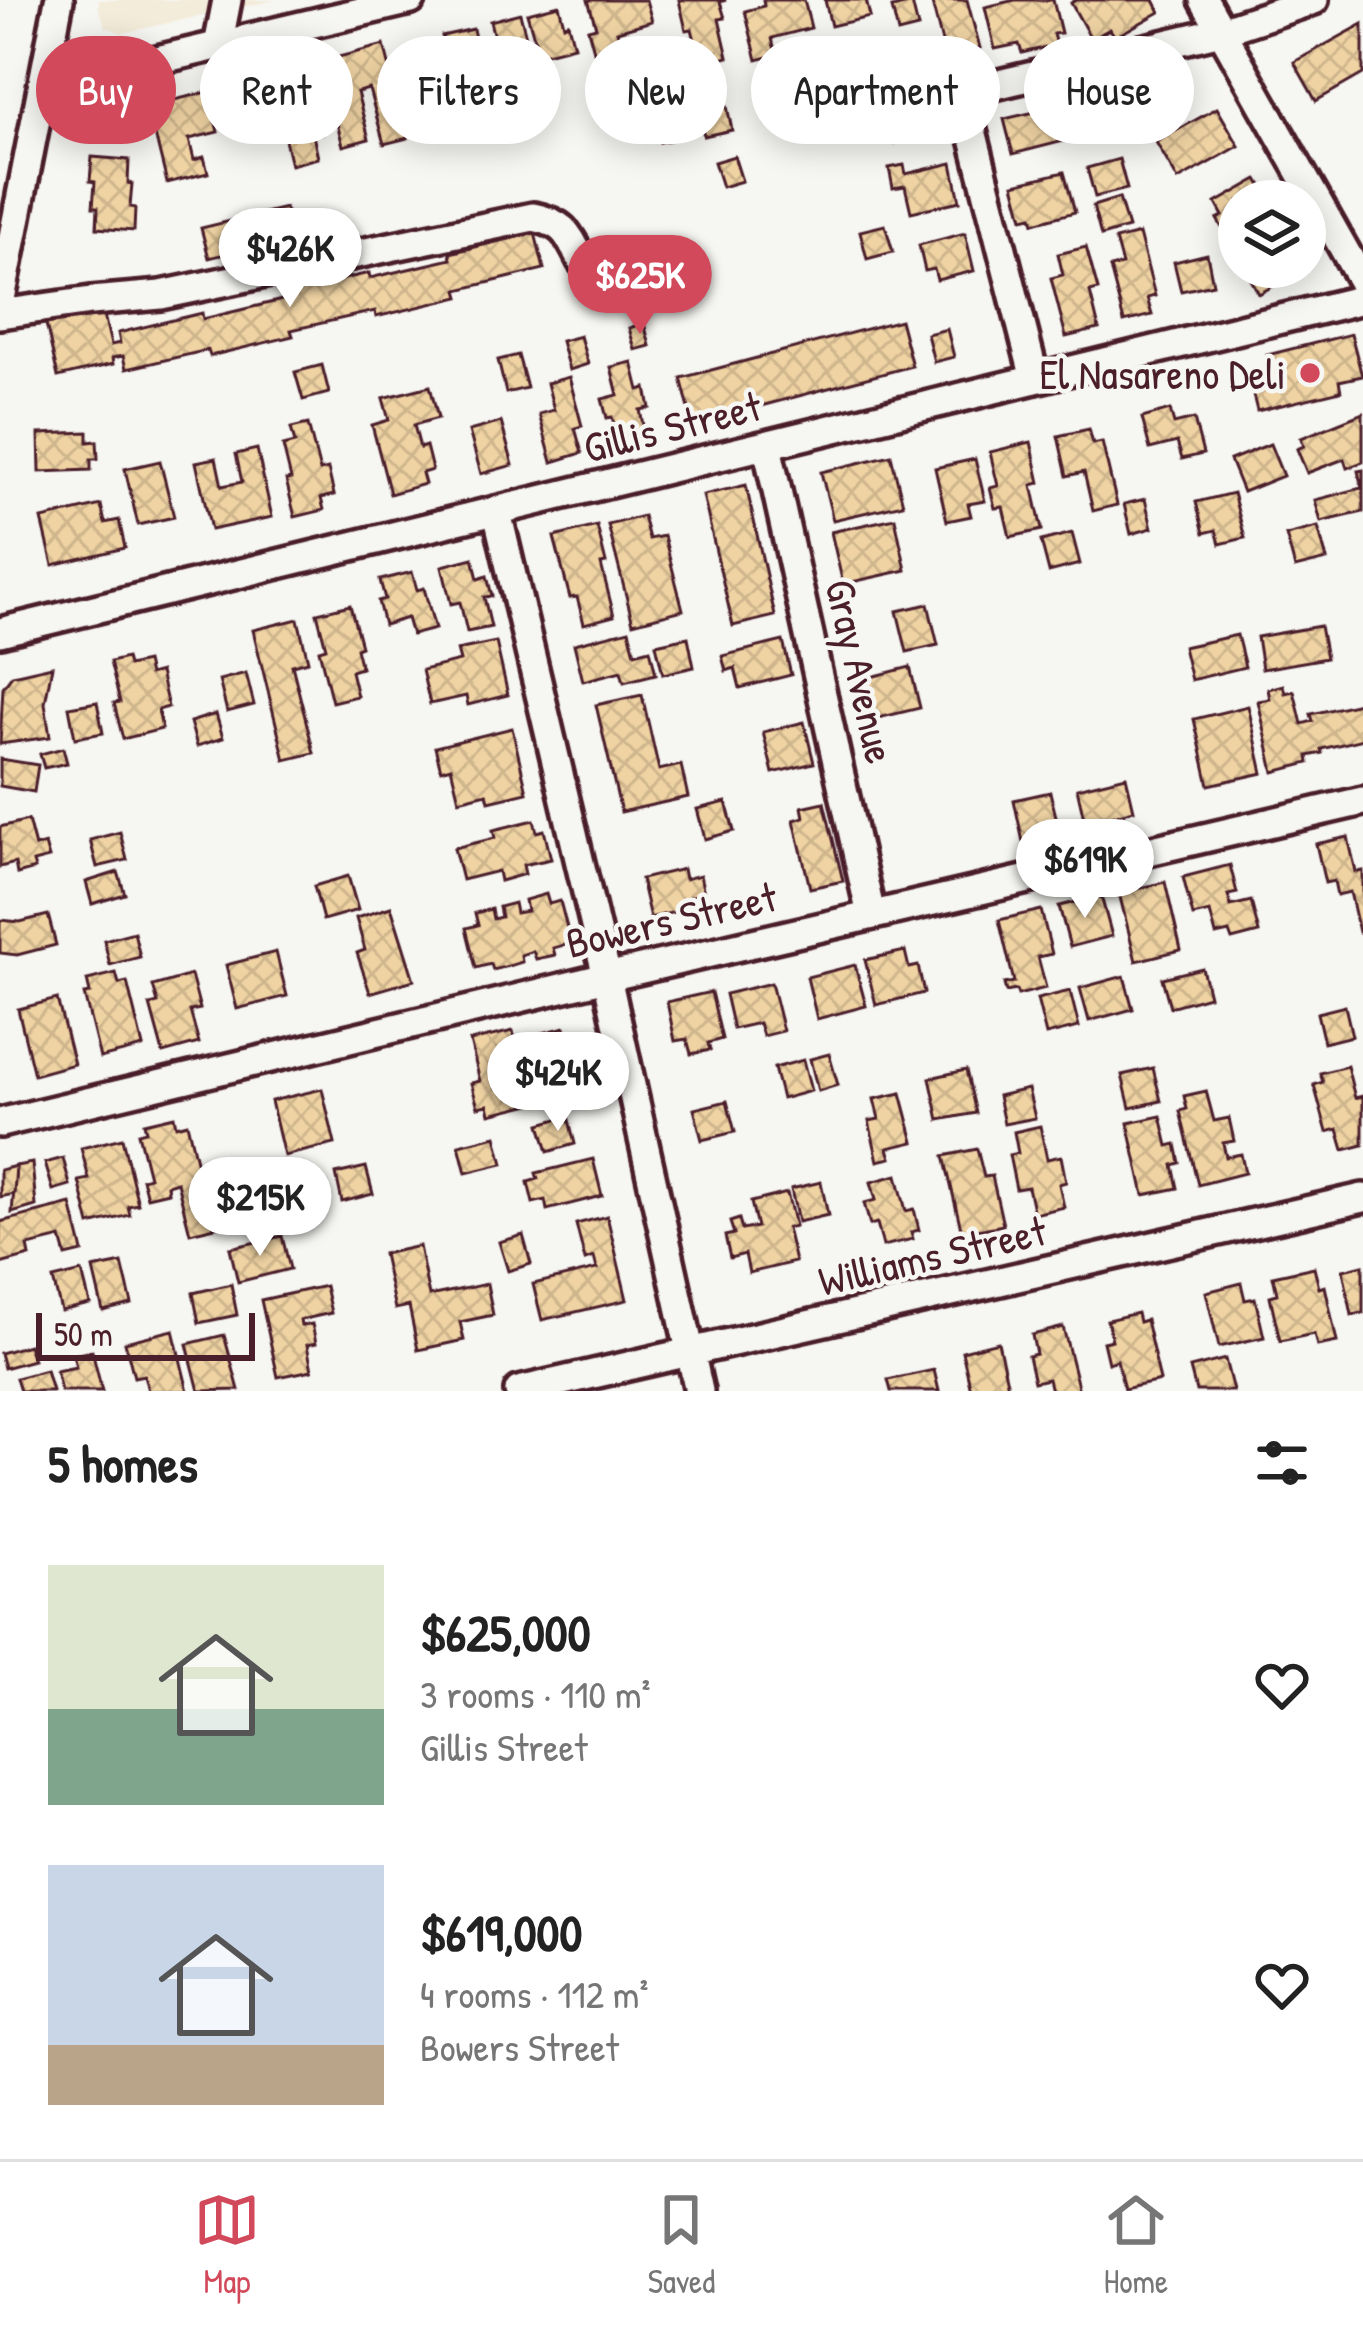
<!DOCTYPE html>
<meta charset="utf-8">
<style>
body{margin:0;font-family:"Patrick Hand",sans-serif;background:#f2f2f2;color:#222;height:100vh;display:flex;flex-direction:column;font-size:45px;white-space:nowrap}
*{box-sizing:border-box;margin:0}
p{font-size:39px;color:#767676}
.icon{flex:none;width:66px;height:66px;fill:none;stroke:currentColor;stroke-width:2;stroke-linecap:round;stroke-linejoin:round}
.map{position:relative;height:1391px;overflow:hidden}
.drawer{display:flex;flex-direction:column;background:#fff;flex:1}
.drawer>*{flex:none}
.top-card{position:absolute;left:36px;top:36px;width:1293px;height:108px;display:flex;gap:24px}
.fabs{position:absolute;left:1218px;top:180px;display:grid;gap:24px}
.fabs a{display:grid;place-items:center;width:108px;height:108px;border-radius:50%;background:#fff;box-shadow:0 6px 30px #0003;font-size:60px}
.scale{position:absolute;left:36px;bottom:30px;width:219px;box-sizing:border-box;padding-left:12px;border:6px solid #4a1f2b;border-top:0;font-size:33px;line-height:42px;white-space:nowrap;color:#4a1f2b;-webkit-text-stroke:9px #f6f6f2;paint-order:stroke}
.price{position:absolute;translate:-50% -102px;padding:0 27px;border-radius:42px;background:#fff;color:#222;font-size:39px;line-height:78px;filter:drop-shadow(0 3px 6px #0008)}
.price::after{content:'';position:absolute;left:50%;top:72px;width:36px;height:27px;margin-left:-18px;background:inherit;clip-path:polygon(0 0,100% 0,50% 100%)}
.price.on{background:#d1495b;color:#fff}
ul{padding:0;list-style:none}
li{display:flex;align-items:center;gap:36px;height:300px;padding:0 48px}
li span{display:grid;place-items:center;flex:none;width:336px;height:240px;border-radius:0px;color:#555}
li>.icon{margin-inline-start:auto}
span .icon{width:144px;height:144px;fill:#fffc;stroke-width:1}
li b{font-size:51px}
h2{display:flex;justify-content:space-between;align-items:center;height:144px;padding:0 48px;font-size:51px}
.tag{padding:0 42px;border-radius:54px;background:#fff;box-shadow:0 6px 30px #0003;font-size:42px;line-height:108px}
.tag.on{background:#d1495b;color:#fff}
.dock{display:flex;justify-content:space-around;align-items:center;height:168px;border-top:3px solid #e0e0e0;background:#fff;font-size:33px;color:#767676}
.dock a{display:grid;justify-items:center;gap:6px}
.dock .on{color:#d1495b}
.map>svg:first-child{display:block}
</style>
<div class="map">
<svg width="1363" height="1391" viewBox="0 0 1363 1391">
<defs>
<pattern id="building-cross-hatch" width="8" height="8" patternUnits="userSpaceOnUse" patternTransform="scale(3)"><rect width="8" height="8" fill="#efd3a3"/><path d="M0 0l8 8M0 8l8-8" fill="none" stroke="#ceb58c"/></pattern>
</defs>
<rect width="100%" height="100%" fill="#f6f6f2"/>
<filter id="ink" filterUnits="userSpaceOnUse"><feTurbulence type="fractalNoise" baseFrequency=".00833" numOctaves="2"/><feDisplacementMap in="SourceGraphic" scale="24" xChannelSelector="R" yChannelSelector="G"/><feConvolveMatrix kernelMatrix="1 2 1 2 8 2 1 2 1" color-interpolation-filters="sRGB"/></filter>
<g filter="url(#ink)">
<polygon fill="#f4ecda" points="99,0 275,0 122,33 106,27 98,6"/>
<g fill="url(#building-cross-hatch)" stroke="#4a1f2b" stroke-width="3">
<polygon points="588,0 646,0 652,21 617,31 630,80 604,87 588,29 596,27"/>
<polygon points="679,0 726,0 720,2 725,18 719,19 728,57 701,64 692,29 686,30"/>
<polygon points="763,0 804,0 811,28 772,38 776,55 757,60 745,11 764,6"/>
<polygon points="825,0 866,0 870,17 831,26"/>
<polygon points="942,0 967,0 980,48 946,58 932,3"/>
<polygon points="1015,0 1053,0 1061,33 1053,34 1056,45 1022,53 1019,44 995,49 985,7"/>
<polygon points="1076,0 1154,0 1160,12 1115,37 1110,29 1091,39 1071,3"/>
<polygon points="912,3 918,28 898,33 892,8"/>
<polygon points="559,5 564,25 568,23 574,46 539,55 527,13"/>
<polygon points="520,13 544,107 509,116 490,42 495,41 490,21"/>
<polygon points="1363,24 1363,74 1316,101 1294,62"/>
<polygon points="473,29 476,43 485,40 491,67 485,69 490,88 457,97 442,36"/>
<polygon points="384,45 408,138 384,144 369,89 357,92 369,139 343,146 331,101 337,99 327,60"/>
<polygon points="307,71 322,133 313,135 318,158 291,165 271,80"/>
<polygon points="932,88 943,131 894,143 884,100"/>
<polygon points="208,92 218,132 189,139 194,160 204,157 208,173 167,183 148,106"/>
<polygon points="727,106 732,130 704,136 699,113"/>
<polygon points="677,107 684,137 660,142 653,113"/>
<polygon points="1052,108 1056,122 1063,120 1068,140 1013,154 1004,119"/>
<polygon points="1217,108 1239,146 1178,180 1156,142"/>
<polygon points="734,156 742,181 722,187 714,162"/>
<polygon points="92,157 129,160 128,183 132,184 130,207 135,208 134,231 97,228 98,207 93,207 95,182 90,181"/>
<polygon points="1119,159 1127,189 1095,197 1087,168"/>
<polygon points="952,163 960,201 911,212 905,186 893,188 889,168 904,165 906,174"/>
<polygon points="1064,172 1075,212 1034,223 1032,216 1023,218 1014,184"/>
<polygon points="1258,179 1271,201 1239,201 1239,258 1217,219 1223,216 1216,203"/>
<polygon points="1119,198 1128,228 1101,236 1093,206"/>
<polygon points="285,208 293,237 209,258 201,228"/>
<polygon points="885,225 893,252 867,259 860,231"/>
<polygon points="535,233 544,269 458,290 460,297 376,317 375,311 291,330 293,336 210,356 208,350 126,369 123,356 112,358 113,364 58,377 46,324 103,311 111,345 120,343 118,333 202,313 203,319 286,299 285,293 369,273 370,278 451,259 450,253"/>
<polygon points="965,233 974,271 937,280 934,269 925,271 919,245"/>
<polygon points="1139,234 1155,296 1147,298 1152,315 1124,322 1110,268 1122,265 1115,240"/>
<polygon points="1086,247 1098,290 1090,292 1099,329 1066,337 1051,278 1063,275 1058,254"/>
<polygon points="1207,254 1213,284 1181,291 1174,262"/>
<polygon points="1305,261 1308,266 1259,294 1244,267 1305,267"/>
<polygon points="900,320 912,366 693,424 681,378"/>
<polygon points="644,323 650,346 635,350 629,328"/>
<polygon points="947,329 954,357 934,362 927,334"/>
<polygon points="1351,334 1362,376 1339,381 1341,391 1257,411 1248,375 1271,370 1267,355"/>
<polygon points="580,336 588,364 569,370 561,341"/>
<polygon points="518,355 527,388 506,393 498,360"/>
<polygon points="632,362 639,390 646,388 650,408 640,410 644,430 617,437 612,417 607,418 602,399 618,395 611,367"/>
<polygon points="322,365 329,393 303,400 295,372"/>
<polygon points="569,377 582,426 575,428 582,453 552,462 539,414 554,410 547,383"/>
<polygon points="430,386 438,418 414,425 420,448 426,446 432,470 422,473 425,484 390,494 372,425 389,420 383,398"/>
<polygon points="1170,410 1174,424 1194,419 1203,454 1182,459 1177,442 1150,449 1142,418"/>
<polygon points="1363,413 1363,462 1347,468 1344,459 1307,473 1297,449 1304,446 1301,438"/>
<polygon points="501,422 513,465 481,474 469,431"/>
<polygon points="308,424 320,471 328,469 334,495 321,498 324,510 295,517 286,480 291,479 283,446 295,443 291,428"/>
<polygon points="1089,429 1093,444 1102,442 1117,505 1093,511 1084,472 1067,476 1058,436"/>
<polygon points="88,432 88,442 97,441 98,459 91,459 91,470 40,472 39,434"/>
<polygon points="1031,442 1040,483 1032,485 1042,530 1010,537 1003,507 995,508 990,488 998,486 990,452"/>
<polygon points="1270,444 1283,476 1243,492 1230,460"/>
<polygon points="257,449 272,517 211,530 196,462 216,458 222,486 242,482 236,454"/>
<polygon points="891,455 903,504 833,520 821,472"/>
<polygon points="975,459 985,501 968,504 971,516 947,521 935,468"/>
<polygon points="160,461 174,517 138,525 125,469"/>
<polygon points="1363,470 1363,512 1321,522 1315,500 1362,488 1358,471"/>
<polygon points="746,485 775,616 733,626 703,495"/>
<polygon points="1233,493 1245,538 1220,544 1216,530 1204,533 1196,502"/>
<polygon points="1145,499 1152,528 1131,534 1124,504"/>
<polygon points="101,505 105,523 119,520 125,548 53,565 42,519"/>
<polygon points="643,516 649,539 664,536 683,610 633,623 608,525"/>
<polygon points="895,518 906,570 843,584 831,532"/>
<polygon points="597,526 606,563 601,564 614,616 584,624 577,597 570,598 554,537"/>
<polygon points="1318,527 1327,560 1295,568 1286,535"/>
<polygon points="1072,533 1080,564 1049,572 1041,541"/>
<polygon points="473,558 478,579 487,576 492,596 484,597 491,627 467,632 460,602 451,604 442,566"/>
<polygon points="412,572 417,590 424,588 435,629 412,635 407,618 384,625 378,601 385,599 380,580"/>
<polygon points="928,604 938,645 907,652 897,611"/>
<polygon points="350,605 361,646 356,648 361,668 351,671 357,696 332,702 319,650 326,648 317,613"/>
<polygon points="298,619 308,661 292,665 314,753 285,760 253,630"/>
<polygon points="1320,626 1326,658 1262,669 1257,637"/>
<polygon points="629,630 635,653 650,649 656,674 624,682 621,671 583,681 574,644"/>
<polygon points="1237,635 1245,667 1191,680 1183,647"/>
<polygon points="688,637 694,667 663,674 656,644"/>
<polygon points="783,641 791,675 740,688 735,668 726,671 722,656"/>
<polygon points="496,642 508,695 468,705 466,696 430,704 422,670 460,661 457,650"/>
<polygon points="126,658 128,666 146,662 149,675 160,672 168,707 158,710 162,729 123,739 114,703 120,702 110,662"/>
<polygon points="52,666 45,703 50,737 0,744 3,687 12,675"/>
<polygon points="910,667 920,708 866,721 855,681"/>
<polygon points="246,673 254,705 227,712 219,680"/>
<polygon points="1283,685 1285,693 1294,691 1302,724 1313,721 1311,714 1359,703 1363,739 1321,749 1322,753 1308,756 1309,763 1274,772 1258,701 1270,699 1268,689"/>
<polygon points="642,695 659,770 681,765 688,797 621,812 596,705"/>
<polygon points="97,702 103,733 75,738 69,707"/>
<polygon points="1248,706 1263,773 1209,785 1194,719"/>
<polygon points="216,714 223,738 197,746 190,722"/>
<polygon points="804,722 814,763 773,773 763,732"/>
<polygon points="512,728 527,792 489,801 487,793 459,800 451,767 441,770 435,747"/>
<polygon points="63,748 67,763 44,768 40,754"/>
<polygon points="0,759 38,765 34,792 0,786"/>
<polygon points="1126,776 1134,810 1085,823 1077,788"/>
<polygon points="1050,792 1060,833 1023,842 1014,800"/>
<polygon points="726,802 734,831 705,839 697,809"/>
<polygon points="824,802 843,881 810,888 794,820 804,817 802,807"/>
<polygon points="28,820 35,847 45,844 49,858 33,862 35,869 17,874 15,863 0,867 0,827"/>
<polygon points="534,820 537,832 544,830 551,859 523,865 525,874 500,881 498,871 462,880 454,848 495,838 493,830"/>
<polygon points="120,832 127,860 97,867 90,840"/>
<polygon points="1348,837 1356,872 1363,871 1363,931 1359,932 1350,892 1337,895 1334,881 1325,883 1316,844"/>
<polygon points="1230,865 1237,893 1228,895 1231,906 1251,901 1259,933 1232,940 1229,932 1216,935 1210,912 1193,916 1183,877"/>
<polygon points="683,869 685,879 700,875 704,893 689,897 692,908 650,918 641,879"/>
<polygon points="118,872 125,894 92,904 86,882"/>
<polygon points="348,876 358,910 323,920 314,886"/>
<polygon points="1165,882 1181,950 1136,961 1119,893"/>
<polygon points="546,894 549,904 560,901 571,943 553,948 555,955 536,959 533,951 521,955 522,962 512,965 493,970 491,964 476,968 466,928 478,925 475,913 491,909 493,919 501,917 499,907 514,903 516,913 527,911 525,900"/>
<polygon points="1101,896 1112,936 1070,947 1059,906"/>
<polygon points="391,907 414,980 370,993 357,953 365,950 356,918"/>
<polygon points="1041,910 1052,954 1038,957 1046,988 1018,995 1016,990 1006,992 1004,984 1014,982 999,920"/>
<polygon points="48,915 56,945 17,955 0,953 0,920 20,922"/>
<polygon points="134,932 140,957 110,965 104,940"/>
<polygon points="905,951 909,968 918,966 924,993 876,1005 865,960"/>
<polygon points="276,952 287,996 237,1009 226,965"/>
<polygon points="855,965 866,1006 817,1019 807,977"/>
<polygon points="1202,968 1209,996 1170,1007 1162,978"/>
<polygon points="116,973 119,984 127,982 143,1047 100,1058 84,994 90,993 87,980"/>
<polygon points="191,975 200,1009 190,1011 199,1043 163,1053 150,1005 158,1003 153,986"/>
<polygon points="1124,976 1133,1009 1089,1021 1080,988"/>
<polygon points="771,983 783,1031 763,1036 759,1023 733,1029 725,994"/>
<polygon points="1070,991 1079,1027 1046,1035 1037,999"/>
<polygon points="711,992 722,1039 708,1043 710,1050 691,1054 687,1039 675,1041 667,1002"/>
<polygon points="57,999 74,1064 34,1075 18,1009"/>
<polygon points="1345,1006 1352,1036 1324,1043 1317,1013"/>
<polygon points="565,1027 580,1082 542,1092 527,1037"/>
<polygon points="513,1031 531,1104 490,1114 488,1105 478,1107 471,1083 480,1081 470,1041"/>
<polygon points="829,1054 838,1085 818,1091 810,1059"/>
<polygon points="803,1060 811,1091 782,1099 774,1068"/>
<polygon points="1347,1066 1355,1098 1363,1096 1363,1145 1344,1150 1338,1129 1327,1132 1314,1085 1323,1082 1320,1073"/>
<polygon points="1153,1068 1161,1101 1130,1108 1122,1075"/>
<polygon points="966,1070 976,1113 939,1120 930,1078"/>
<polygon points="322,1089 335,1144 284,1156 271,1101"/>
<polygon points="1028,1089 1035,1118 1004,1124 998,1096"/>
<polygon points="1206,1091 1214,1121 1229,1118 1234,1141 1223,1143 1226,1157 1241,1154 1245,1173 1198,1185 1180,1111 1187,1109 1184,1096"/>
<polygon points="901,1093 914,1142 888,1148 891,1158 878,1161 869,1121 879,1119 874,1099"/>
<polygon points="727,1101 735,1132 702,1140 694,1109"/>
<polygon points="174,1116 176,1126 187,1123 197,1165 208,1163 215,1190 274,1176 282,1211 190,1233 177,1182 167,1185 168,1192 147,1197 142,1179 149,1177 138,1133 146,1131 144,1123"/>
<polygon points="568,1116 575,1144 548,1152 540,1124"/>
<polygon points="1161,1116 1168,1146 1176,1144 1180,1163 1173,1165 1178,1188 1144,1195 1128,1123"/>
<polygon points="1040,1126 1047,1159 1061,1156 1066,1182 1059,1184 1064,1207 1034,1214 1028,1187 1016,1189 1009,1155 1018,1153 1014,1132"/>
<polygon points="496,1136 503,1164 466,1173 459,1145"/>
<polygon points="122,1138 138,1204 128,1206 130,1215 90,1225 79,1181 89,1179 81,1148"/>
<polygon points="977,1149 984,1177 992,1176 1003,1225 962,1233 944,1156"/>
<polygon points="63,1158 70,1185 53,1190 45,1163"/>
<polygon points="593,1159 602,1196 547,1210 545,1200 533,1203 528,1182 538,1179 536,1173"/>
<polygon points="32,1163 36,1206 12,1213 16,1166"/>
<polygon points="16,1166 14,1194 0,1197 0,1170"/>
<polygon points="366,1167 373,1194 342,1202 336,1174"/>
<polygon points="897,1175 906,1211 914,1209 919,1230 911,1232 913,1239 883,1246 877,1223 870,1225 864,1203 876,1200 871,1182"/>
<polygon points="821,1182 828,1215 798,1222 791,1189"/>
<polygon points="787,1193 795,1226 787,1228 795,1262 749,1273 745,1254 730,1258 725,1236 734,1234 730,1222 739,1219 742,1230 757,1227 751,1202"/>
<polygon points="71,1204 83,1252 66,1256 61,1238 28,1246 30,1256 0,1264 0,1222"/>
<polygon points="607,1216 627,1300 542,1320 533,1284 597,1269 594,1257 585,1260 576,1224"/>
<polygon points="523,1235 531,1264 508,1271 499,1242"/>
<polygon points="282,1236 290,1269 238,1282 230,1248"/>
<polygon points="419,1246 429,1296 487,1284 493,1315 460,1322 464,1340 418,1350 409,1306 395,1309 383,1254"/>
<polygon points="122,1263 132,1304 103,1311 93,1269"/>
<polygon points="1363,1265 1363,1313 1352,1315 1343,1270"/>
<polygon points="1314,1267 1319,1288 1325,1286 1337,1342 1317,1346 1314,1334 1280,1341 1270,1296 1277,1294 1273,1276"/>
<polygon points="82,1272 90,1304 61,1311 53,1279"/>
<polygon points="1241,1283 1245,1300 1255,1298 1264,1337 1219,1347 1206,1292"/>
<polygon points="231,1284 237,1315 199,1323 193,1293"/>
<polygon points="325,1286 331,1313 300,1320 301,1326 312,1324 316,1343 307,1345 312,1370 278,1377 261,1300"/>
<polygon points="1137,1313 1139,1322 1146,1320 1160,1381 1124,1389 1117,1360 1108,1363 1103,1342 1112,1340 1107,1320"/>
<polygon points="1063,1327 1079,1391 1051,1391 1048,1379 1034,1382 1028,1356 1036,1354 1032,1335"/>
<polygon points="173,1330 188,1391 148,1391 144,1375 134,1377 125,1342"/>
<polygon points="224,1335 239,1390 199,1391 187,1344"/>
<polygon points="998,1342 1009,1391 980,1391 980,1388 971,1390 962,1351"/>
<polygon points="28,1345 33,1360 4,1368 0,1353"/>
<polygon points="92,1351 102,1391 61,1391 56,1371 76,1367 73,1355"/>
<polygon points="1225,1359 1233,1391 1196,1391 1190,1368"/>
<polygon points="46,1370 52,1391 20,1391 16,1378"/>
<polygon points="934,1370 939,1391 891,1391 888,1380"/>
</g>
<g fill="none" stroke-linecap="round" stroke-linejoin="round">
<defs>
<g id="minor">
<polyline points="1204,0 1363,283"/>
<polyline points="218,46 227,0"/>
<polyline points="43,87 411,0"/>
<polyline points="0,304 59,0"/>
<path d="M0 314 91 301 161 295 533 217C565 223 568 234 582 261"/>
<polyline points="1035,379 967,111 967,97 978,89 1221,31 1314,0"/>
<polyline points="767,446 871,915"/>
<polyline points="497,512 607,977 699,1391"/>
<polyline points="0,632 1363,299"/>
<polyline points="0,1123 607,977 1363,801"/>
<polyline points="519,1391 1363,1198"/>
</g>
</defs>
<use href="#minor" stroke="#4a1f2b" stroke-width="36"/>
<use href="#minor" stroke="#f6f6f2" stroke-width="27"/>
</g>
</g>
<circle fill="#d1495b" stroke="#f6f6f2" stroke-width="4.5" cx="1310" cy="373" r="12"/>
<g text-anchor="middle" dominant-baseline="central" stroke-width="9" stroke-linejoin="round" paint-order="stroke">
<g font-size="42" fill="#4a1f2b" stroke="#f6f6f2" text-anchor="end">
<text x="1286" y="373">El Nasareno Deli</text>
</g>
<g font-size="42" fill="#4a1f2b" stroke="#f6f6f2">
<text transform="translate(672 426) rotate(-14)">Gillis Street</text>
<text transform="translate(861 671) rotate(77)">Gray Avenue</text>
<text transform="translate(671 919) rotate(-13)">Bowers Street</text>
<text transform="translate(932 1255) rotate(-13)">Williams Street</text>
</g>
</g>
</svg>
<div class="fabs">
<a><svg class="icon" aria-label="layers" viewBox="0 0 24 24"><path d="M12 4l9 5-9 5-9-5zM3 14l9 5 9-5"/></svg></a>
</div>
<div class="scale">50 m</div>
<b class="price" style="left:290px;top:310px">$426K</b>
<b class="price on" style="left:640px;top:337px">$625K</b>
<b class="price" style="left:1085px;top:921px">$619K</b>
<b class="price" style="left:558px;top:1134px">$424K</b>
<b class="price" style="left:260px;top:1259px">$215K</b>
<div class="top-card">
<a class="tag on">Buy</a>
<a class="tag">Rent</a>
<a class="tag">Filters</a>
<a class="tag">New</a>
<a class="tag">Apartment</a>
<a class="tag">House</a>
</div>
</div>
<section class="drawer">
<h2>5 homes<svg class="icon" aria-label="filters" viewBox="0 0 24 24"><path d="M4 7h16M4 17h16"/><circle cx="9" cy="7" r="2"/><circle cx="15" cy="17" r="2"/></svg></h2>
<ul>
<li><span style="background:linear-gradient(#dfe7d0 60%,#7fa58c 0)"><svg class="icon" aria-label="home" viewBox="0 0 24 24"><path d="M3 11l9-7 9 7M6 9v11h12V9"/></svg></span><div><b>$625,000</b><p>3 rooms · 110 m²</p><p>Gillis Street</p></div><svg class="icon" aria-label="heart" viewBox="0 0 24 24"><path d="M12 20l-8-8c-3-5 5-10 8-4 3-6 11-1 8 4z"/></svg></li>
<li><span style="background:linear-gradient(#c9d6e8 75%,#b9a48a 0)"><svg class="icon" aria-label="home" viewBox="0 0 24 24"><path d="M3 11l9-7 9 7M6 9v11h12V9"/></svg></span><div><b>$619,000</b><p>4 rooms · 112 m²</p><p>Bowers Street</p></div><svg class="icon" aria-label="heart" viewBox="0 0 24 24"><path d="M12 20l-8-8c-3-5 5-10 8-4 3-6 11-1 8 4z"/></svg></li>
</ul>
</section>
<nav class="dock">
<a class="on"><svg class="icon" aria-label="map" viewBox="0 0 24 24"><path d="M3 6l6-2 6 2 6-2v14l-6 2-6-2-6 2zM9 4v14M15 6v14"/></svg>Map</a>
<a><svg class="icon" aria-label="saved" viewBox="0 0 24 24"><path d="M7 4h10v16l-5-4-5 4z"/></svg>Saved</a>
<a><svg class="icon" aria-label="home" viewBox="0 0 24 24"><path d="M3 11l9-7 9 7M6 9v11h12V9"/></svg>Home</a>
</nav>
